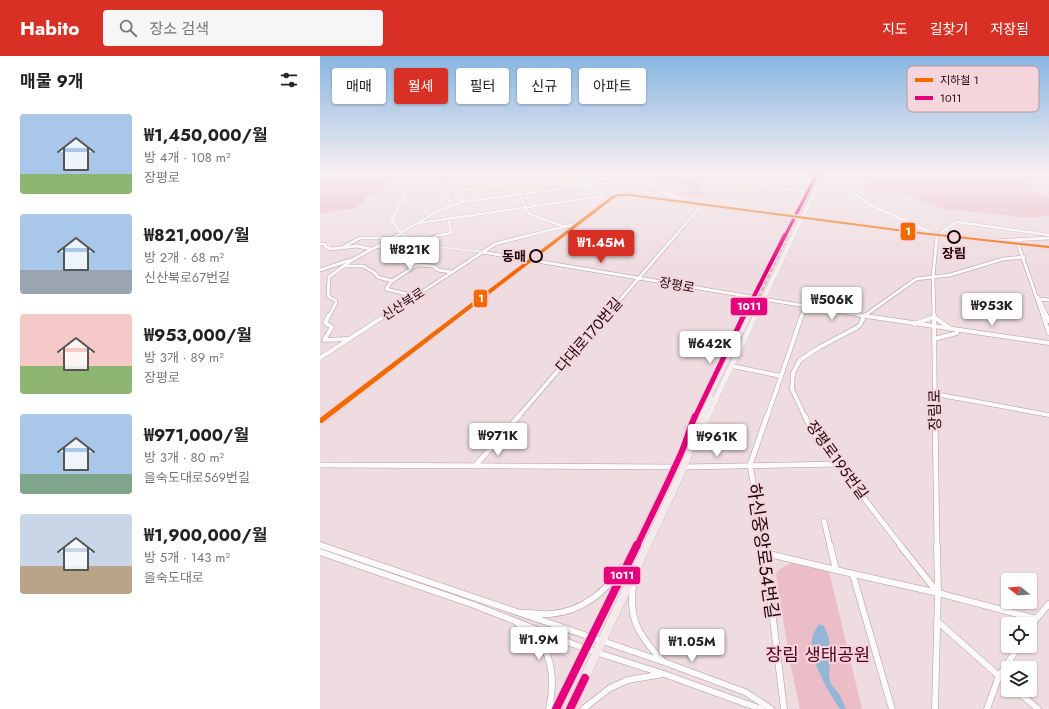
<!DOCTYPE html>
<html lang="ko">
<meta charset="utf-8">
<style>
body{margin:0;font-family:Jost,"Noto Sans KR",sans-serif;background:#f6f6f6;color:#222;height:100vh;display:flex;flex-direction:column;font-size:15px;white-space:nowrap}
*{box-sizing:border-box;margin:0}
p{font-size:13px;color:#767676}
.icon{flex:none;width:22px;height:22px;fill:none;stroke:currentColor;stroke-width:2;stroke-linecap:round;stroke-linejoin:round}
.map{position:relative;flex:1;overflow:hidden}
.panel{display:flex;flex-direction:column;background:#fff;width:320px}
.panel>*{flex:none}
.top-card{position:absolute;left:12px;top:12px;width:380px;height:36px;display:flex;gap:8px}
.needle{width:26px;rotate:287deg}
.buttons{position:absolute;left:681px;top:517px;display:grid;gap:8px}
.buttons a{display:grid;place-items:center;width:36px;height:36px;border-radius:4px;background:#fff;box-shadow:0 1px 3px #0004;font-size:20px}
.price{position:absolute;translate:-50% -34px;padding:0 9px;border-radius:4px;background:#fff;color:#222;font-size:13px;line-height:26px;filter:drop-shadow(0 1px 2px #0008)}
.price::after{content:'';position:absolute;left:50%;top:24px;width:12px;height:9px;margin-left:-6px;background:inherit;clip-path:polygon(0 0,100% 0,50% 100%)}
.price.active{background:#d93025;color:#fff}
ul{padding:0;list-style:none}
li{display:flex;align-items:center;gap:12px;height:100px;padding:0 20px}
li span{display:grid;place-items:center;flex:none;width:112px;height:80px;border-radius:4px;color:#555}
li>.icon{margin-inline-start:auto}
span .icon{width:48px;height:48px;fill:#fffc;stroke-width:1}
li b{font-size:17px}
h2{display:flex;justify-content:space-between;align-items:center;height:48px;padding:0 20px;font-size:17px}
.chip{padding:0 14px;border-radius:4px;background:#fff;box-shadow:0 1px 3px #0004;font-size:14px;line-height:36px}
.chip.active{background:#d93025;color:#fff}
header{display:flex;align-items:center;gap:24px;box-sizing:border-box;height:56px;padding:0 20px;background:#d93025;color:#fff}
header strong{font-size:19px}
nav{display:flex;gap:22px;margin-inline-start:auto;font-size:14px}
.search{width:280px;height:36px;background:#f6f6f6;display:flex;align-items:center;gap:10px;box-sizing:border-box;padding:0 14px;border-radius:4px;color:#767676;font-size:15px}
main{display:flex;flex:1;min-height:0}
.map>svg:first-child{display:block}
</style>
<header>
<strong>Habito</strong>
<div class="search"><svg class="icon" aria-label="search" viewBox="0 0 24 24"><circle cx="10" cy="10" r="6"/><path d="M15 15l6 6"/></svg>장소 검색</div>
<nav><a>지도</a><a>길찾기</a><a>저장됨</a></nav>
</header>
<main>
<section class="panel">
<h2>매물 9개<svg class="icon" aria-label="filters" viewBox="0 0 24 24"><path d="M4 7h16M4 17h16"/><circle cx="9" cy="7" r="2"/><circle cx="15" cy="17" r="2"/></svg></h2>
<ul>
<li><span style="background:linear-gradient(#a9c7e8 75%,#8fb573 0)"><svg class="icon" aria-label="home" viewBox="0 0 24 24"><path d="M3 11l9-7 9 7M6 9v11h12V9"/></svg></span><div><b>₩1,450,000/월</b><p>방 4개 · 108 m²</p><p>장평로</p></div></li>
<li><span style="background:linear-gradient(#a9c7e8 70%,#9aa5b1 0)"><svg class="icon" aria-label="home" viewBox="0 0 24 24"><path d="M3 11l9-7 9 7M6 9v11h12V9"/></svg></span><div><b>₩821,000/월</b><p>방 2개 · 68 m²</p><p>신산북로67번길</p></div></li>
<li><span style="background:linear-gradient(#f6c9c9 65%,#8fb573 0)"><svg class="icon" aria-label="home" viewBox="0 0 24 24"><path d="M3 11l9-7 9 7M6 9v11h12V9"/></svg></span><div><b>₩953,000/월</b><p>방 3개 · 89 m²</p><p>장평로</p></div></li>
<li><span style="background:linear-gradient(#a9c7e8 75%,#7fa58c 0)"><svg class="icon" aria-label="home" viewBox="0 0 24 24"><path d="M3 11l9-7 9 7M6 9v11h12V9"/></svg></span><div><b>₩971,000/월</b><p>방 3개 · 80 m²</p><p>을숙도대로569번길</p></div></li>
<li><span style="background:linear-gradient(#c9d6e8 65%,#b9a48a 0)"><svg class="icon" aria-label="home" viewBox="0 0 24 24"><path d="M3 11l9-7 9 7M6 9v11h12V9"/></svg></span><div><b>₩1,900,000/월</b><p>방 5개 · 143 m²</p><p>을숙도대로</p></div></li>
</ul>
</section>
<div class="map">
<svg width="729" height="653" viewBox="0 0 729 653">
<rect width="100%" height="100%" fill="#eedce0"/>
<g fill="#ebbdc7">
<path d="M11 118H51L68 124C65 137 53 136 44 143L45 145 34 153 17 154 0 158V119Z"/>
<path d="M336 118H374L372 119 381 129V134L384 140C374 142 367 143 358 138L368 136 369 133C358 125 345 130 336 118Z"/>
<polygon points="543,118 721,118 714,119 710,123 714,136 729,142 729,160 712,162 622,153 580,136 546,135"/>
<polygon points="475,505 509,515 542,653 480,653 470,606 456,519 458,514"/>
</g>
<path fill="#95b6d6" d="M499 568 504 570 508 579 511 594 509 619 511 628 520 639 526 653H520C509 638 486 598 493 579 494 575 497 572 499 568Z"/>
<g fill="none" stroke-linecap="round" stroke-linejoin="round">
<g stroke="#cfbcc0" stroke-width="3.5" stroke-dasharray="3.5 2" stroke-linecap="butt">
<polyline points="487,139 499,118"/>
<polyline points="479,161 490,137"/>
<polyline points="467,180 478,156"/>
</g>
<polyline stroke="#cfbcc0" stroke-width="4.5" stroke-dasharray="4.5 2.5" stroke-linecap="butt" points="429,260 467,179"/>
<polyline stroke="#cfbcc0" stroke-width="5.5" stroke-dasharray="5.5 3" stroke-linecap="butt" points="428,261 429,259"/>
<defs>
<g id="minor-far4">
<polyline points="259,118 272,130"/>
<polyline points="502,118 514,120"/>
<polyline points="511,118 548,148 617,179"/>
<polyline points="411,120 447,131 487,136"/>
<polyline points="178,121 237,126 256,131"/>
<polyline points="321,126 362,144 360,146"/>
<polyline points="193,127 209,158 245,171"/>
<polyline points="254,128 274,132"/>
<polyline points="268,129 295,126"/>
<polyline points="143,146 141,134 194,127"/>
<polyline points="131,150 123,122 124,121 248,130"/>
<polyline points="99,167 284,140"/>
<polyline points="80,177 120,154 143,146 256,131"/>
<polyline points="617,179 637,166 729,179"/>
<polyline points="76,180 81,178"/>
<polyline points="116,180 131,177 129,166"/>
<polyline points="206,180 256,168"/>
<polyline points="241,180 297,137"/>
<polyline points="355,180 382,149"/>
</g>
<g id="minor-far3">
<polyline points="674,185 729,182"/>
<polyline points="101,187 118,179"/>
<polyline points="0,188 5,188 6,191 11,193 37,190 51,193"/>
<polyline points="698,188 723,260"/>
<polyline points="25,190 40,182 72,182"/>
<polyline points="57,190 80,197 80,202 97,209 113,210 118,214 131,216"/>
<polyline points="162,196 546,260"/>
<polyline points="23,210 43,210 55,217 58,221 72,225"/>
<polyline points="0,214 30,204"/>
<polyline points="95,240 66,233 72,225 97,209"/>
<polyline points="718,241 727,260"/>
<polyline points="718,243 729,244"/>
<polyline points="9,260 16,247 16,245 8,240 9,221 32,204 78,179"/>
<polyline points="65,260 175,188 210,179"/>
<polyline points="138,260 242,179"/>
<polyline points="286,260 356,179"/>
<polyline points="482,260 485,250"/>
<polyline points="544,260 596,223 630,219 683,203 704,201"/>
<polyline points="614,260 613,221 617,179"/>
</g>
<g id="minor-far2">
<polyline points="9,259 5,267 12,271 4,284 27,283"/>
<polyline points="539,259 729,287"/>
<polyline points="614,259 615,361"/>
<polyline points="723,259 729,277"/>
<polyline points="726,259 729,265"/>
<polyline points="544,260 546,259"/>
<polyline points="594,268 614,261 631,273"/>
<polyline points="614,283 637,277"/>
<polyline points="0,302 66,259"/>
<polyline points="412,310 461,320"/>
<polyline points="615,338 729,359"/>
<polyline points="8,361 140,259"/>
<polyline points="198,361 286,259"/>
<polyline points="447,361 482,259"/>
<polyline points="485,361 472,333 473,317 480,304 500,291 536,272 540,269 544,260"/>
</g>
<g id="minor-far1">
<polyline points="485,360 492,375 581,490"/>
<polyline points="615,360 617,490"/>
<polyline points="0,367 9,360"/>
<polyline points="0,409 356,411"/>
<polyline points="155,410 199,360"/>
<polyline points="362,411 518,408"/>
<polyline points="504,465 510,490"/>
<polyline points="0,489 2,490"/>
<polyline points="444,490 430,409 447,360"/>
</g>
<g id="minor">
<polyline points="0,489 344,606 425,636 451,653"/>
<polyline points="444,489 464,653"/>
<polyline points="580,489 618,537"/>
<polyline points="0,496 154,549 266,593 344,618 441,653"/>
<polyline points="445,497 516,514 510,489"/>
<polyline points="516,514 618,537 716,563 729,548"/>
<polyline points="533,519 572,653"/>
<path d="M314 524C307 560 317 578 342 604"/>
<path d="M202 557C211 556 220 559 230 558 261 556 286 536 302 511"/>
<polyline points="617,565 688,628"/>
<path d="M197 567C204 573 213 578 219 585 234 603 234 631 229 653"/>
<polyline points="710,572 716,563"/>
<polyline points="696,634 718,653"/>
<polyline points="263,653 290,632 308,624 343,618"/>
<polyline points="615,653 618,537 617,489"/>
<polyline points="667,653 679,620 699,590"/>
</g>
<g id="major">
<path d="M83 118H85L92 124C95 120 99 117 104 118L98 121 93 126 75 161 74 165C78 171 82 177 88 181 104 191 143 192 162 195L164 196 163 197 113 191 94 186 82 180 70 165 71 161 90 126Z"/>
<polygon points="113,118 119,118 222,125 473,161 496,118 498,118 476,161 480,162 502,118 504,118 484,162 729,191 729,193 483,164 383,376 382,377 378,377 377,376 479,164 475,163 423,265 374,369 371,378 367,378 366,377 368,369 419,265 472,163 281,135 288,143 287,146 285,147 283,146 284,143 278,135 222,127 114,119"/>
</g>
<polygon id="highway" points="428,259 431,261 392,340 395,341 396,342 383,371 364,420 255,653 245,653 356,420 368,391 241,653 231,653 425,261"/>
</defs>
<use href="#minor-far4" stroke="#b09ca1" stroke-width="3"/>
<use href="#minor-far3" stroke="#b09ca1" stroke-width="4"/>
<use href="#minor-far2" stroke="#b09ca1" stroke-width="5"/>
<use href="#minor-far1" stroke="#b09ca1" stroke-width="6"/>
<use href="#minor" stroke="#b09ca1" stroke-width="7"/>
<use href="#major" stroke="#c7bcbf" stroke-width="0.5"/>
<use href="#highway" stroke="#c7bcbf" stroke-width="1"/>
<use href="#minor-far4" stroke="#fcfafa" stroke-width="2.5"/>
<use href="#minor-far3" stroke="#fcfafa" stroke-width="3"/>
<use href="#minor-far2" stroke="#fcfafa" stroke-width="4"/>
<use href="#minor-far1" stroke="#fcfafa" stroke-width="5"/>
<use href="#minor" stroke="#fcfafa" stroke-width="6"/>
<use href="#major" fill="#f6f0f2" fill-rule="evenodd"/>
<use href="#highway" fill="#f4eaec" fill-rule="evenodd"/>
<defs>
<polyline id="bus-1-far4" points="465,180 497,118"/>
<polyline id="bus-1-far3" points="424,260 465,179"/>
<polyline id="bus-1-far2" points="375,361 424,259"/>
<path id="bus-1-far1" d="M317 490C332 458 348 427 362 395 367 383 370 371 375 360"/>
<g id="bus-1">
<polyline points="236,653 317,489"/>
<polyline points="250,653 265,622"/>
</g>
</defs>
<use href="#bus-1-far4" stroke="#f5d5dc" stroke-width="5"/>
<use href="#bus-1-far3" stroke="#f5d5dc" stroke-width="6"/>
<use href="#bus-1-far2" stroke="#f5d5dc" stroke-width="8"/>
<use href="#bus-1-far1" stroke="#f5d5dc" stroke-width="9"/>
<use href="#bus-1" stroke="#f5d5dc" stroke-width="10"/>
<use href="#bus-1-far4" stroke="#e5007d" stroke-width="3"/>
<use href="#bus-1-far3" stroke="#e5007d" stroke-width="4"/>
<use href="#bus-1-far2" stroke="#e5007d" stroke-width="5"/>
<use href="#bus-1-far1" stroke="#e5007d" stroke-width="6"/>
<use href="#bus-1" stroke="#e5007d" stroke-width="8"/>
<defs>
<polygon id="metro-1" points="299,138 310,138 600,176 729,190 729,192 600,178 310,140 299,140 294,142 2,367 0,367 0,362 292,140"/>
</defs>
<use href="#metro-1" stroke="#f5d5dc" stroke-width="3"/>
<use href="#metro-1" fill="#f06a00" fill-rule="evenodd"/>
</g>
<linearGradient id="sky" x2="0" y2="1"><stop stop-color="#87b5e1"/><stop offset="0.56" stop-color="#f7eff1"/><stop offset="1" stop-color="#f7eff1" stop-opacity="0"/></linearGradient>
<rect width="729" height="209" fill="url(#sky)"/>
<g fill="#f5d5dc" stroke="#1e060d" stroke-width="2">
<circle cx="634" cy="181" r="6"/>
<circle cx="216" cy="200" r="6"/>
</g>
<g text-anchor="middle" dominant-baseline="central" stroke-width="4" stroke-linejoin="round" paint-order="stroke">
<g font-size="13" font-weight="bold" fill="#1e060d" stroke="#f5d5dc">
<text x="634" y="197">장림</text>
<text x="206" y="200" text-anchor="end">동매</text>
</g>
<g font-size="13" fill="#1e060d" stroke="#f5d5dc">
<text transform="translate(357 229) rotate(10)">장평로</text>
<text transform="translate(83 248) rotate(-33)">신산북로</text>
</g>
<g font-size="15" fill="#1e060d" stroke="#f5d5dc">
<text transform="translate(269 279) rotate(-49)">다대로170번길</text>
<text transform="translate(615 354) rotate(-91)">장림로</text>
<text transform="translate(517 404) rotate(54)">장평로195번길</text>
</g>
<g font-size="18" fill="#1e060d" stroke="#f5d5dc">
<text transform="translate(443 495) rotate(82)">하신중앙로54번길</text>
</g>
<g font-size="18" fill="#540023" stroke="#f5d5dc">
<text x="498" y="599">장림 생태공원</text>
</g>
</g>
<rect x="587" y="10" width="132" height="46" rx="6" fill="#f5d5dc" stroke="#b4979e" stroke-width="1"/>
<rect x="595" y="22" width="18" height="4" fill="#f06a00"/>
<rect x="595" y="40" width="18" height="4" fill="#e5007d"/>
<g font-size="11" fill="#1e060d">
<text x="620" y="28">지하철 1</text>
<text x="620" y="46">1011</text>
</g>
<g stroke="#f5d5dc" stroke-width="1.5">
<rect x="580" y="166" width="16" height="19" rx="4" fill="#f06a00"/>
<rect x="153" y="233" width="15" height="19" rx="4" fill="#f06a00"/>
<rect x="410" y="241" width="38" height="19" rx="4" fill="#e5007d"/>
<rect x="283" y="510" width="38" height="19" rx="4" fill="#e5007d"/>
</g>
<g font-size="11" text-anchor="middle" font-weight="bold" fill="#fff">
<text x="588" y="179">1</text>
<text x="161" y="246">1</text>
<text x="429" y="254">1011</text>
<text x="302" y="523">1011</text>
</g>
</svg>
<div class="buttons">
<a><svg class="needle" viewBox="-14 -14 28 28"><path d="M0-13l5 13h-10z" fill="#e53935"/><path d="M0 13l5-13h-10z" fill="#767676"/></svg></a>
<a><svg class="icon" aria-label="locate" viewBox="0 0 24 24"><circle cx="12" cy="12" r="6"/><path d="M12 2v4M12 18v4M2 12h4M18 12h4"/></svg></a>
<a><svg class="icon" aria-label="layers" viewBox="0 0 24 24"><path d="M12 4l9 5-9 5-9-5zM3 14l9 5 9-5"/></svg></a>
</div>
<b class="price active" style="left:281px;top:208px">₩1.45M</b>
<b class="price" style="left:90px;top:215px">₩821K</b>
<b class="price" style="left:512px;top:265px">₩506K</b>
<b class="price" style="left:672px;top:271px">₩953K</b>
<b class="price" style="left:390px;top:309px">₩642K</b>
<b class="price" style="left:178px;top:401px">₩971K</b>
<b class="price" style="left:397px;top:402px">₩961K</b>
<b class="price" style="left:219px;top:605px">₩1.9M</b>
<b class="price" style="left:372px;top:607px">₩1.05M</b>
<div class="top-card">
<a class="chip">매매</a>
<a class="chip active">월세</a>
<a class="chip">필터</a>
<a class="chip">신규</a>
<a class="chip">아파트</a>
</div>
</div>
</main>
